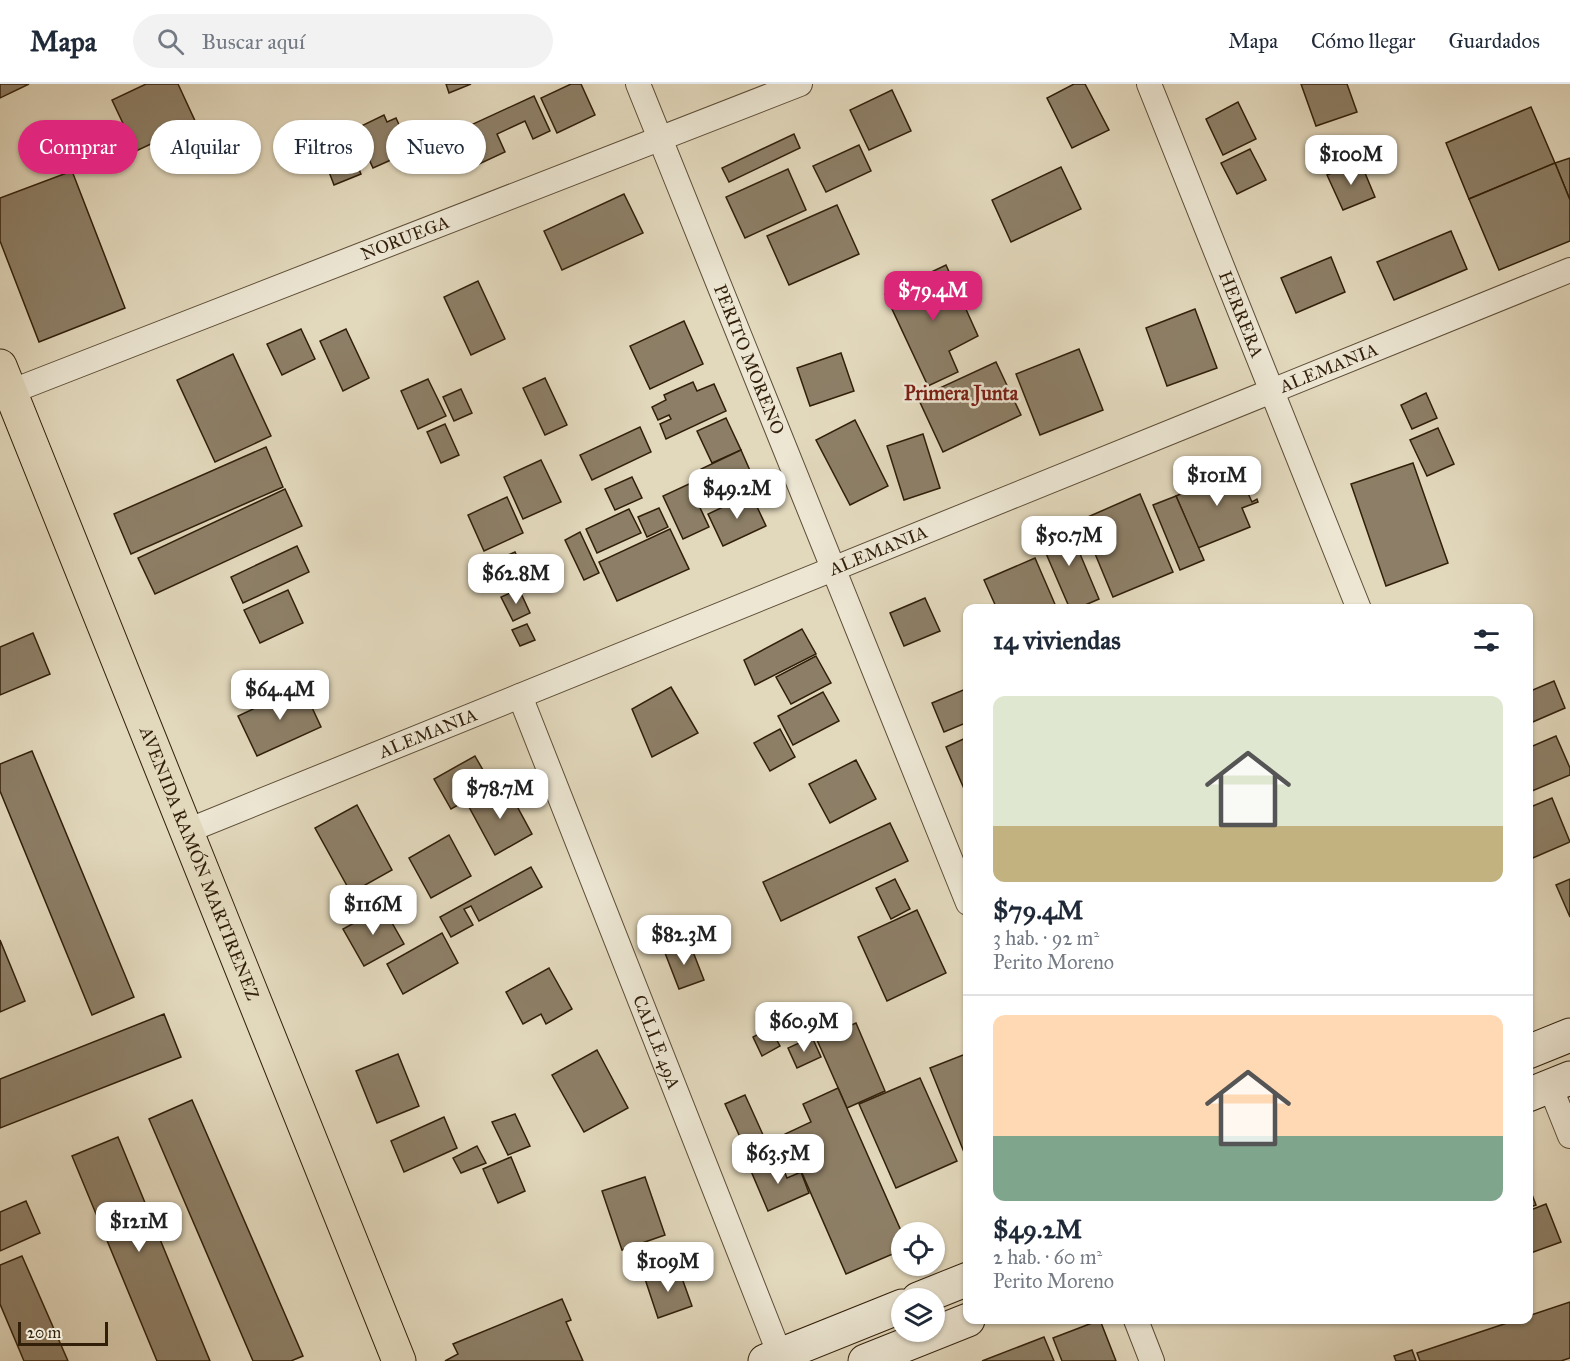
<!DOCTYPE html>
<html lang="es">
<meta charset="utf-8">
<style>
body{margin:0;font-family:"IM FELL Great Primer",serif;background:#f2f2f3;color:#1f2937;height:100vh;display:flex;flex-direction:column;font-size:22px;white-space:nowrap}
*{box-sizing:border-box;margin:0}
p{font-size:20px;color:#747a83}
.icon{flex:none;width:33px;height:33px;fill:none;stroke:currentColor;stroke-width:2;stroke-linecap:round;stroke-linejoin:round}
.map{position:relative;flex:1;overflow:hidden}
.side{position:absolute;left:963px;top:520px;width:570px;height:720px;display:flex;flex-direction:column;background:#fff;border-radius:12px;box-shadow:0 2px 4px #0004}
.side>*{flex:none}
.hud{position:absolute;left:18px;top:36px;width:570px;height:54px;display:flex;gap:12px}
.fabs{position:absolute;left:891px;top:1138px;display:grid;gap:12px}
.fabs a{display:grid;place-items:center;width:54px;height:54px;border-radius:50%;background:#fff;box-shadow:0 2px 4px #0004;font-size:30px}
.scale{position:absolute;left:18px;bottom:15px;width:90px;box-sizing:border-box;padding-left:6px;border:3px solid #311f0a;border-top:0;font-size:16px;line-height:21px;white-space:nowrap;color:#311f0a;-webkit-text-stroke:4px #ece6d3;paint-order:stroke}
.price{position:absolute;translate:-50% -51px;padding:0 14px;border-radius:12px;background:#fff;color:#222;font-size:20px;line-height:39px;filter:drop-shadow(0 2px 3px #0008)}
.price::after{content:'';position:absolute;left:50%;top:36px;width:18px;height:14px;margin-left:-9px;background:inherit;clip-path:polygon(0 0,100% 0,50% 100%)}
.price.selected{background:#db2777;color:#fff}
ul{padding:0;list-style:none}
li{display:grid;align-content:center;gap:12px;height:318px;padding:0 30px}
li+li{border-top:2px solid #e0e1e3}
li span{display:grid;place-items:center;height:186px;border-radius:12px;color:#555}
li>.icon{margin-inline-start:auto}
span .icon{width:108px;height:108px;fill:#fffc;stroke-width:1}
li b{font-size:26px}
h2{display:flex;justify-content:space-between;align-items:center;height:72px;padding:0 30px;font-size:26px}
.tag{padding:0 21px;border-radius:27px;background:#fff;box-shadow:0 2px 4px #0004;font-size:21px;line-height:54px}
.tag.selected{background:#db2777;color:#fff}
header{display:flex;align-items:center;gap:36px;box-sizing:border-box;height:84px;padding:0 30px;background:#fff;border-bottom:2px solid #e0e1e3}
header strong{font-size:28px}
nav{display:flex;gap:33px;margin-inline-start:auto;font-size:21px}
.search{width:420px;height:54px;background:#f2f2f3;display:flex;align-items:center;gap:15px;box-sizing:border-box;padding:0 21px;border-radius:33px;color:#747a83;font-size:22px}
.map>svg:first-child{display:block}
</style>
<header>
<strong>Mapa</strong>
<div class="search"><svg class="icon" aria-label="search" viewBox="0 0 24 24"><circle cx="10" cy="10" r="6"/><path d="M15 15l6 6"/></svg>Buscar aquí</div>
<nav><a>Mapa</a><a>Cómo llegar</a><a>Guardados</a></nav>
</header>
<div class="map">
<svg width="1570" height="1277" viewBox="0 0 1570 1277">
<rect width="100%" height="100%" fill="#e2d8bc"/>
<filter id="stains"><feTurbulence type="fractalNoise" baseFrequency=".00333" numOctaves="4"/><feColorMatrix values="0 0 0 0 .2 0 0 0 0 .09 0 0 0 0 .02 0 0 0 .5 -.17"/></filter>
<radialGradient id="worn" r=".72"><stop offset=".6" stop-color="#630" stop-opacity="0"/><stop offset="1" stop-color="#630" stop-opacity=".3"/></radialGradient>
<g fill="#8d7f67" stroke="#311f0a" stroke-width="1.5">
<polygon points="0,0 29,0 0,14"/>
<polygon points="146,0 178,0 196,39 136,67 112,16"/>
<polygon points="446,0 471,0 449,9"/>
<polygon points="571,0 581,0 595,31 557,49 541,14"/>
<polygon points="1074,0 1085,0 1109,46 1072,64 1047,14"/>
<polygon points="1301,0 1347,0 1357,28 1316,42"/>
<polygon points="892,6 911,47 869,66 850,26"/>
<polygon points="534,12 550,47 533,55 525,37 497,50 505,68 464,87 447,52"/>
<polygon points="1238,18 1256,55 1223,71 1206,35"/>
<polygon points="1531,23 1555,79 1469,115 1446,59"/>
<polygon points="384,31 387,38 396,34 411,67 373,84 355,45"/>
<polygon points="344,48 361,90 334,101 318,59"/>
<polygon points="794,50 800,64 729,98 722,84"/>
<polygon points="859,61 871,87 826,108 813,82"/>
<polygon points="1250,65 1266,96 1237,110 1221,79"/>
<polygon points="1570,74 1570,116 1555,79"/>
<polygon points="1360,77 1375,113 1343,126 1327,91"/>
<polygon points="1555,79 1570,116 1570,157 1499,186 1469,115"/>
<polygon points="1061,83 1081,125 1011,158 992,116"/>
<polygon points="788,85 806,126 745,154 726,113"/>
<polygon points="72,87 125,224 39,258 0,157 0,114"/>
<polygon points="624,110 643,149 562,186 544,147"/>
<polygon points="837,121 859,170 789,201 767,152"/>
<polygon points="1451,147 1467,185 1394,216 1377,178"/>
<polygon points="1331,173 1345,208 1296,229 1281,194"/>
<polygon points="946,181 978,252 949,267 958,288 928,302 885,210"/>
<polygon points="478,197 505,255 471,271 444,213"/>
<polygon points="1195,225 1217,284 1167,302 1146,244"/>
<polygon points="684,237 703,280 650,305 630,262"/>
<polygon points="301,245 315,275 282,291 267,260"/>
<polygon points="346,245 369,294 343,307 320,257"/>
<polygon points="1079,265 1103,326 1040,351 1016,290"/>
<polygon points="841,269 854,307 810,322 797,284"/>
<polygon points="233,270 271,352 215,378 177,296"/>
<polygon points="996,278 1021,331 943,368 918,314"/>
<polygon points="545,294 567,341 545,351 523,304"/>
<polygon points="428,295 446,332 418,345 401,307"/>
<polygon points="693,298 697,307 714,300 726,327 666,355 660,340 671,335 669,331 658,336 652,323 666,316 664,311"/>
<polygon points="461,305 472,329 454,337 443,313"/>
<polygon points="1426,309 1437,334 1412,345 1401,321"/>
<polygon points="726,334 741,366 712,379 697,347"/>
<polygon points="855,336 888,402 850,421 816,356"/>
<polygon points="445,340 459,371 441,379 427,348"/>
<polygon points="640,343 651,368 592,396 580,371"/>
<polygon points="1438,344 1454,380 1427,392 1410,356"/>
<polygon points="923,350 940,404 904,416 887,362"/>
<polygon points="266,363 283,403 131,470 114,430"/>
<polygon points="741,366 758,405 719,423 701,385"/>
<polygon points="541,376 561,418 523,435 504,393"/>
<polygon points="1413,379 1448,479 1386,502 1351,400"/>
<polygon points="1243,383 1252,404 1247,407 1252,418 1257,415 1258,418 1242,424 1250,443 1198,464 1176,412"/>
<polygon points="632,393 642,414 615,426 605,405"/>
<polygon points="689,400 709,443 683,455 663,412"/>
<polygon points="285,405 302,442 155,510 138,474"/>
<polygon points="751,410 766,442 723,462 708,430"/>
<polygon points="1140,410 1173,488 1113,513 1081,436"/>
<polygon points="1176,412 1204,476 1180,486 1153,421"/>
<polygon points="507,413 523,449 484,467 468,431"/>
<polygon points="659,424 668,443 647,453 638,433"/>
<polygon points="629,425 641,449 597,469 586,445"/>
<polygon points="1067,439 1099,515 1076,525 1070,525 1038,451"/>
<polygon points="670,445 689,485 617,517 599,478"/>
<polygon points="580,448 599,489 584,496 565,456"/>
<polygon points="297,462 309,488 243,519 231,493"/>
<polygon points="515,468 528,495 512,502 499,475"/>
<polygon points="1035,474 1057,525 997,525 984,496"/>
<polygon points="519,505 530,529 513,537 501,513"/>
<polygon points="288,506 303,539 260,559 244,526"/>
<polygon points="925,514 940,547 904,562 890,529"/>
<polygon points="527,540 535,556 520,562 512,546"/>
<polygon points="802,545 816,570 755,601 744,576"/>
<polygon points="33,549 50,590 0,611 0,563"/>
<polygon points="816,572 831,599 791,620 776,593"/>
<polygon points="1554,597 1565,624 1528,640 1528,608"/>
<polygon points="302,602 321,643 257,672 238,632"/>
<polygon points="671,603 698,649 652,673 632,625"/>
<polygon points="968,604 968,638 944,648 932,619"/>
<polygon points="823,608 839,637 793,661 778,632"/>
<polygon points="780,645 795,673 770,687 754,659"/>
<polygon points="1556,652 1570,684 1570,691 1532,707 1528,698 1528,664"/>
<polygon points="968,653 968,714 946,663"/>
<polygon points="32,667 134,913 92,931 0,707 0,680"/>
<polygon points="475,672 492,702 451,725 434,695"/>
<polygon points="856,676 876,715 830,739 809,700"/>
<polygon points="506,702 532,750 495,771 469,723"/>
<polygon points="1552,714 1570,758 1528,776 1528,724"/>
<polygon points="357,721 392,786 351,809 315,744"/>
<polygon points="890,739 908,777 781,837 763,798"/>
<polygon points="449,751 471,792 431,814 409,774"/>
<polygon points="531,783 542,803 479,837 471,822 464,825 473,841 451,853 440,833"/>
<polygon points="895,795 910,825 891,835 876,804"/>
<polygon points="1570,795 1570,833 1556,801"/>
<polygon points="383,823 404,860 364,882 343,845"/>
<polygon points="917,826 946,889 887,917 858,853"/>
<polygon points="442,849 458,879 403,910 387,880"/>
<polygon points="0,856 25,917 0,928"/>
<polygon points="690,860 704,896 679,905 665,869"/>
<polygon points="549,884 572,925 546,940 541,930 523,940 506,908"/>
<polygon points="164,930 181,973 0,1044 0,995"/>
<polygon points="856,939 885,1007 847,1024 817,956"/>
<polygon points="770,944 780,962 762,972 753,953"/>
<polygon points="812,953 821,973 797,984 788,964"/>
<polygon points="597,966 628,1024 584,1048 552,991"/>
<polygon points="968,969 968,1078 930,984"/>
<polygon points="398,970 419,1022 377,1039 356,987"/>
<polygon points="920,994 957,1077 896,1104 859,1020"/>
<polygon points="838,1004 902,1149 902,1166 846,1190 785,1050 811,1038 803,1020"/>
<polygon points="745,1011 764,1053 744,1062 725,1020"/>
<polygon points="192,1016 303,1272 291,1277 253,1277 149,1035"/>
<polygon points="515,1030 530,1062 508,1071 492,1038"/>
<polygon points="444,1033 457,1064 404,1088 391,1057"/>
<polygon points="118,1053 210,1277 157,1277 72,1072"/>
<polygon points="477,1062 486,1079 461,1089 453,1074"/>
<polygon points="511,1073 525,1107 498,1119 483,1085"/>
<polygon points="779,1074 787,1094 801,1088 809,1109 768,1127 751,1087"/>
<polygon points="645,1093 665,1151 622,1166 602,1107"/>
<polygon points="1528,1100 1536,1121 1528,1124"/>
<polygon points="26,1117 40,1149 0,1167 0,1128"/>
<polygon points="1546,1120 1561,1158 1528,1170 1528,1127"/>
<polygon points="22,1172 68,1277 24,1277 0,1220 0,1181"/>
<polygon points="678,1183 692,1222 658,1234 645,1195"/>
<polygon points="562,1215 571,1236 566,1238 583,1277 445,1277 458,1270 453,1260"/>
<polygon points="1570,1218 1570,1274 1561,1277 1420,1277 1417,1269 1516,1236 1528,1236 1528,1232"/>
<polygon points="1100,1236 1116,1277 1062,1277 1053,1254"/>
<polygon points="1044,1253 1054,1277 982,1277"/>
<polygon points="1412,1266 1416,1277 1396,1277 1394,1272"/>
</g>
<g fill="none" stroke-linecap="round" stroke-linejoin="round">
<defs>
<g id="street">
<path id="s1" d="M638 0 968 819"/>
<path id="s2" d="M1149 0 1359 525"/>
<path id="s3" d="M10 308 800 0"/>
<path id="s4" d="M520 612 780 1271"/>
<path id="s5" d="M187 747 1570 186"/>
<polyline points="1550,1002 1570,1052"/>
<polyline points="1136,1236 1152,1277"/>
</g>
<g id="secondary">
<polyline points="1528,968 1570,951"/>
<polyline points="1528,1011 1570,994"/>
<polyline points="918,1215 968,1195"/>
<polyline points="765,1277 902,1222"/>
<polyline points="865,1277 968,1236"/>
</g>
<g id="primary">
<path id="s6" d="M0 282 399 1277"/>
</g>
</defs>
<use href="#street" stroke="#5d4d36" stroke-width="26"/>
<use href="#secondary" stroke="#311f0a" stroke-width="35"/>
<use href="#primary" stroke="#311f0a" stroke-width="35"/>
<use href="#street" stroke="#ece6d3" stroke-width="24"/>
<use href="#secondary" stroke="#ece6d3" stroke-width="33"/>
<use href="#primary" stroke="#e2d8bc" stroke-width="33"/>
</g>
<g text-anchor="middle" dominant-baseline="central" stroke-width="5" stroke-linejoin="round" paint-order="stroke">
<g font-size="18" fill="#311f0a" stroke="#ece6d3">
<text stroke="none"><textPath href="#s3" startOffset="424">NORUEGA</textPath></text>
<text stroke="none"><textPath href="#s2" startOffset="248">HERRERA</textPath></text>
<text stroke="none"><textPath href="#s1" startOffset="297">PERITO MORENO</textPath></text>
<text stroke="none"><textPath href="#s5" startOffset="1232">ALEMANIA</textPath></text>
<text stroke="none"><textPath href="#s5" startOffset="746">ALEMANIA</textPath></text>
<text stroke="none"><textPath href="#s5" startOffset="260">ALEMANIA</textPath></text>
<text stroke="none"><textPath href="#s6" startOffset="536">AVENIDA RAMÓN MARTIRENEZ</textPath></text>
<text stroke="none"><textPath href="#s4" startOffset="372">CALLE 49A</textPath></text>
</g>
<g font-size="20" font-weight="bold" fill="#7a1f14" stroke="#ece6d3">
<text x="961" y="309">Primera Junta</text>
</g>
</g>
<rect width="100%" height="100%" filter="url(#stains)"/>
<rect width="100%" height="100%" fill="url(#worn)"/>
</svg>
<div class="fabs">
<a><svg class="icon" aria-label="locate" viewBox="0 0 24 24"><circle cx="12" cy="12" r="6"/><path d="M12 2v4M12 18v4M2 12h4M18 12h4"/></svg></a>
<a><svg class="icon" aria-label="layers" viewBox="0 0 24 24"><path d="M12 4l9 5-9 5-9-5zM3 14l9 5 9-5"/></svg></a>
</div>
<div class="scale">20 m</div>
<b class="price" style="left:1351px;top:102px">$100M</b>
<b class="price selected" style="left:933px;top:238px">$79.4M</b>
<b class="price" style="left:1217px;top:423px">$101M</b>
<b class="price" style="left:737px;top:436px">$49.2M</b>
<b class="price" style="left:1069px;top:483px">$50.7M</b>
<b class="price" style="left:516px;top:521px">$62.8M</b>
<b class="price" style="left:280px;top:637px">$64.4M</b>
<b class="price" style="left:500px;top:736px">$78.7M</b>
<b class="price" style="left:373px;top:852px">$116M</b>
<b class="price" style="left:684px;top:882px">$82.3M</b>
<b class="price" style="left:804px;top:969px">$60.9M</b>
<b class="price" style="left:778px;top:1101px">$63.5M</b>
<b class="price" style="left:139px;top:1169px">$121M</b>
<b class="price" style="left:668px;top:1209px">$109M</b>
<div class="hud">
<a class="tag selected">Comprar</a>
<a class="tag">Alquilar</a>
<a class="tag">Filtros</a>
<a class="tag">Nuevo</a>
</div>
<section class="side">
<h2>14 viviendas<svg class="icon" aria-label="filters" viewBox="0 0 24 24"><path d="M4 7h16M4 17h16"/><circle cx="9" cy="7" r="2"/><circle cx="15" cy="17" r="2"/></svg></h2>
<ul>
<li><span style="background:linear-gradient(#dfe7d0 70%,#c2b280 0)"><svg class="icon" aria-label="home" viewBox="0 0 24 24"><path d="M3 11l9-7 9 7M6 9v11h12V9"/></svg></span><div><b>$79.4M</b><p>3 hab. · 92 m²</p><p>Perito Moreno</p></div></li>
<li><span style="background:linear-gradient(#ffd9b3 65%,#7fa58c 0)"><svg class="icon" aria-label="home" viewBox="0 0 24 24"><path d="M3 11l9-7 9 7M6 9v11h12V9"/></svg></span><div><b>$49.2M</b><p>2 hab. · 60 m²</p><p>Perito Moreno</p></div></li>
</ul>
</section>
</div>
